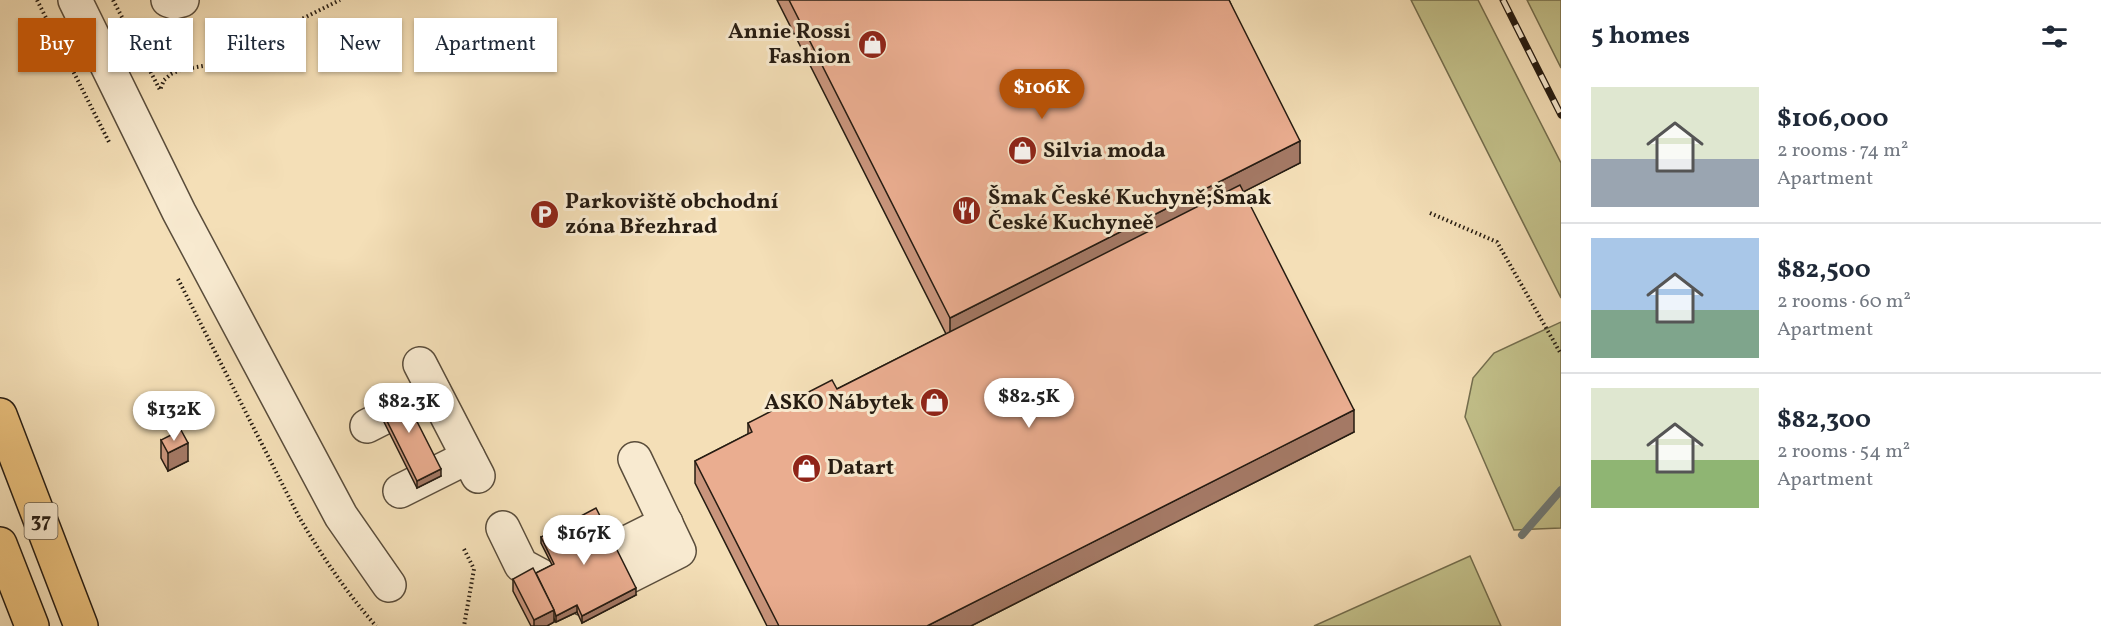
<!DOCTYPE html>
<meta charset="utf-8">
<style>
body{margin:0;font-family:Vollkorn,serif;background:#f6f6f7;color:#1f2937;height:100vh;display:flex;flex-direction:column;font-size:22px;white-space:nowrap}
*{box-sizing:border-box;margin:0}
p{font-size:20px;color:#747a83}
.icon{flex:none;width:33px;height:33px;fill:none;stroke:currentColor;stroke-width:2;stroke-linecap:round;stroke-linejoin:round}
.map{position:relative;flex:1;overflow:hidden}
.sheet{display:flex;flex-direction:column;background:#fff;width:540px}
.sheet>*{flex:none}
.hud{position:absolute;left:18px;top:18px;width:570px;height:54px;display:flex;gap:12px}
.price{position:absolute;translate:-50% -51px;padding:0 14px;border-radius:21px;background:#fff;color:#222;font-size:20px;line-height:39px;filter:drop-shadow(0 2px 3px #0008)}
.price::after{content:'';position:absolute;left:50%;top:36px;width:18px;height:14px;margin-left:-9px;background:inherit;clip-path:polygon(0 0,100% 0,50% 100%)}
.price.current{background:#b45309;color:#fff}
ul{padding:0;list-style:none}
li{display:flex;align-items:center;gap:18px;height:150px;padding:0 30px}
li+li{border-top:2px solid #e0e1e3}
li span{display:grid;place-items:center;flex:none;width:168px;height:120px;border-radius:0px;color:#555}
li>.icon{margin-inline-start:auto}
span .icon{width:72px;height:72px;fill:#fffc;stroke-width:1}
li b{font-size:26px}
h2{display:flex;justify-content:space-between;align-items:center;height:72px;padding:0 30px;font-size:26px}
.pill{padding:0 21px;border-radius:0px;background:#fff;box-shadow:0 2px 4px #0004;font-size:21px;line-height:54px}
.pill.current{background:#b45309;color:#fff}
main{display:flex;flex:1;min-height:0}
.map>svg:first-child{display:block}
</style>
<main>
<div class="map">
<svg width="1561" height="626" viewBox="0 0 1561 626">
<rect width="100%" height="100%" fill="#f4dfb7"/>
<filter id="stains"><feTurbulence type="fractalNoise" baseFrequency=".00333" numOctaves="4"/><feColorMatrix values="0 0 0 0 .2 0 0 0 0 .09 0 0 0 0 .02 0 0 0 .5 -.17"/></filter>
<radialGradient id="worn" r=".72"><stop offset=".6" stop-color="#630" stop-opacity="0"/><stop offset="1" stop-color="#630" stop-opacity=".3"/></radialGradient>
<g fill="#c2c08a" stroke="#746e4e" stroke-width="1.5">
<polygon points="1411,0 1478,0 1561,163 1561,298"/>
<polygon points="1527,0 1561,0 1561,68"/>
<polygon points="1561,322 1561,528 1514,530 1465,417 1473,378 1494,353"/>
<polygon points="1470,556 1501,626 1314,626"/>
</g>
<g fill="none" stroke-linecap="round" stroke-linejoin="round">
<polyline stroke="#707a77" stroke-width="8" points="1522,535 1561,490"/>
<defs>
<g id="minor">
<polyline points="75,0 179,212 341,516 389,585"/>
<polyline points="168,0 174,2 182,0"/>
<polyline points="420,364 478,476"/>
<polyline points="367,426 434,392"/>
<polyline points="400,491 468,457"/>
<polyline points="503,528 521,565 584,599 679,551 635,459"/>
<polyline points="576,568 666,523"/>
</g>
<g id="major">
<polyline points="0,415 81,626"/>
<polyline points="0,544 32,626"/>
</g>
</defs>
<use href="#minor" stroke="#5a4d3b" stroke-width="36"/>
<use href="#major" stroke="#261c12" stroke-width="36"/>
<g stroke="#261c12" stroke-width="4" stroke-dasharray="1.5 3" stroke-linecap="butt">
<polyline points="37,0 110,144"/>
<polyline points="113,0 160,90 164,80 171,74 180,70 209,65 340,0"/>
<polyline points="1430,213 1497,242 1561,354"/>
<path d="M178 279 299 517C322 556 346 592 376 626"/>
<polyline points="464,549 474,569 464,626"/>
</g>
<use href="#minor" stroke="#f8ead0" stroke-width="33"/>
<use href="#major" stroke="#eac07c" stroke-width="33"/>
<defs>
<polyline id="rail" points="1503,0 1561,115"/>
</defs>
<use href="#rail" stroke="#261c12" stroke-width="7"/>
<use href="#rail" stroke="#f8ead0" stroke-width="4.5" stroke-dasharray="14" stroke-linecap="butt"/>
</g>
<g fill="#c9957c" stroke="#261c12" stroke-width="1.5">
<polygon points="777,0 1229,0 1300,163 1243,192 1354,432 971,626 767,626 695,483 695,461 748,434 748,423 837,389 946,334"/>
<polygon points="376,399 441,476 417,488 376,406"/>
<polygon points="161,440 188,461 168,471 161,458"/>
<polygon points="541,537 636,595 582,623 577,612 556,622 554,619 554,622 547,626 531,626 513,591 513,579 536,573 552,565 541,543"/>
</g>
<g fill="#a47965" stroke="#261c12" stroke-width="1.5">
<polygon points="1300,141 1300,163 950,341 950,318"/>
<polygon points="1354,410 1354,432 971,626 927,626"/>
<polygon points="188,443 188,461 168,471 168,453"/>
<polygon points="441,469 441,476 417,488 417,481"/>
<polygon points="636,588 636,595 582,623 582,616"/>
<polygon points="577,605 577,612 556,622 556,616"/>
<polygon points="554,610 554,622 547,626 534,626 534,620"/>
</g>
<g fill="#eaad90" stroke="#261c12" stroke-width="1.5">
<polygon points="789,0 1229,0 1300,141 950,318"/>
<polygon points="1240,185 1354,410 927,626 779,626 695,461 752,432 748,423 832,380 837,389"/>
<polygon points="400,388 441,469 417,481 376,399"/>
<polygon points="181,430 188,443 168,453 161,440"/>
<polygon points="596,508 636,588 582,616 577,605 556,616 554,610 536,573 554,564 541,537"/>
<polygon points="533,568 554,610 534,620 513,579"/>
</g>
<defs>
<symbol id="shop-disc" viewBox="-11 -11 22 22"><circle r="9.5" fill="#8f2418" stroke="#f8ead0"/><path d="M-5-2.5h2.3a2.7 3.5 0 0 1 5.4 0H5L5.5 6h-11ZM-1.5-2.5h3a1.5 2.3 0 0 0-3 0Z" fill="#fff"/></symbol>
<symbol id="restaurant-disc" viewBox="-11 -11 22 22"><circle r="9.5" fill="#8f2418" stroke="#f8ead0"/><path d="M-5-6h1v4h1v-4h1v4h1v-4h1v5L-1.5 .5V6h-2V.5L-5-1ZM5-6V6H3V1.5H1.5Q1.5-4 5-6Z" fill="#fff"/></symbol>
<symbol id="parking-disc" viewBox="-11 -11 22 22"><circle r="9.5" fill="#8f2418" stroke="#f8ead0"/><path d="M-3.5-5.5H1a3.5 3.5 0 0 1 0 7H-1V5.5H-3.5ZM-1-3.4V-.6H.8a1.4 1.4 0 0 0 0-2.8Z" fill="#fff"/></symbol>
</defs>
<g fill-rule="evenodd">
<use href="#shop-disc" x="856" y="28" width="33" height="33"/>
<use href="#shop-disc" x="1006" y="134" width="33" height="33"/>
<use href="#restaurant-disc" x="950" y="194" width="33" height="33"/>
<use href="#parking-disc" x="528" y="198" width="33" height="33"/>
<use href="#shop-disc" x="918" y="386" width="33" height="33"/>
<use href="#shop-disc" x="790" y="452" width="33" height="33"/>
</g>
<g text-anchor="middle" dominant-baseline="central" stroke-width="6" stroke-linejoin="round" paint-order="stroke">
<rect fill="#f8ead0" stroke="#655a4b" stroke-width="1.5" x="24.5" y="503" width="33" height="36" rx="4.5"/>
<g font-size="21" font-weight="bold" fill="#261c12">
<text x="41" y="521">37</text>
</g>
<g font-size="22" font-weight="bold" fill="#261c12" stroke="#f8ead0" text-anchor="start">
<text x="851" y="32" text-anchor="end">Annie Rossi<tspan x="851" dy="25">Fashion</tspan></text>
<text x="1043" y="151">Silvia moda</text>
<text x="988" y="198">Šmak České Kuchyně;Šmak<tspan x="988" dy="25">České Kuchyneě</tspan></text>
<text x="565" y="202">Parkoviště obchodní<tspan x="565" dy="25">zóna Březhrad</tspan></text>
<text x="914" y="403" text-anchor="end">ASKO Nábytek</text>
<text x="827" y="468">Datart</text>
</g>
</g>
<rect width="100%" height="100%" filter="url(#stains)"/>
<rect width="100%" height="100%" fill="url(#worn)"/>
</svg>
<b class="price current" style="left:1042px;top:120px">$106K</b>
<b class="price" style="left:1029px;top:429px">$82.5K</b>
<b class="price" style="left:409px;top:434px">$82.3K</b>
<b class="price" style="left:174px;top:442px">$132K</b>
<b class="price" style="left:584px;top:566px">$167K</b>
<div class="hud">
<a class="pill current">Buy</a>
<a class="pill">Rent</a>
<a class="pill">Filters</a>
<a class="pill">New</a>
<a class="pill">Apartment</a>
</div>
</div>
<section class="sheet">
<h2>5 homes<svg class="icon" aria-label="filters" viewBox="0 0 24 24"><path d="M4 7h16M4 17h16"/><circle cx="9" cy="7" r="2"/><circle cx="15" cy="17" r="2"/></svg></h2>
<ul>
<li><span style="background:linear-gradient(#dfe7d0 60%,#9aa5b1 0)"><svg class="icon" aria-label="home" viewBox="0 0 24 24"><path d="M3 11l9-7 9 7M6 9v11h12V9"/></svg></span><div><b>$106,000</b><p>2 rooms · 74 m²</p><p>Apartment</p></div></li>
<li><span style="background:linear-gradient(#a9c7e8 60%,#7fa58c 0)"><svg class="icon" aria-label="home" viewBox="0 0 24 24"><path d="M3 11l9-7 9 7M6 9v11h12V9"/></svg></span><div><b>$82,500</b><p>2 rooms · 60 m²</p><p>Apartment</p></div></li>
<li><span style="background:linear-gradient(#dfe7d0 60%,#8fb573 0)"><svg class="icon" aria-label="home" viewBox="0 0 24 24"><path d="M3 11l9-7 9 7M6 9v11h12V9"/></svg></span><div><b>$82,300</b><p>2 rooms · 54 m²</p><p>Apartment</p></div></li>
</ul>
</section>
</main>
